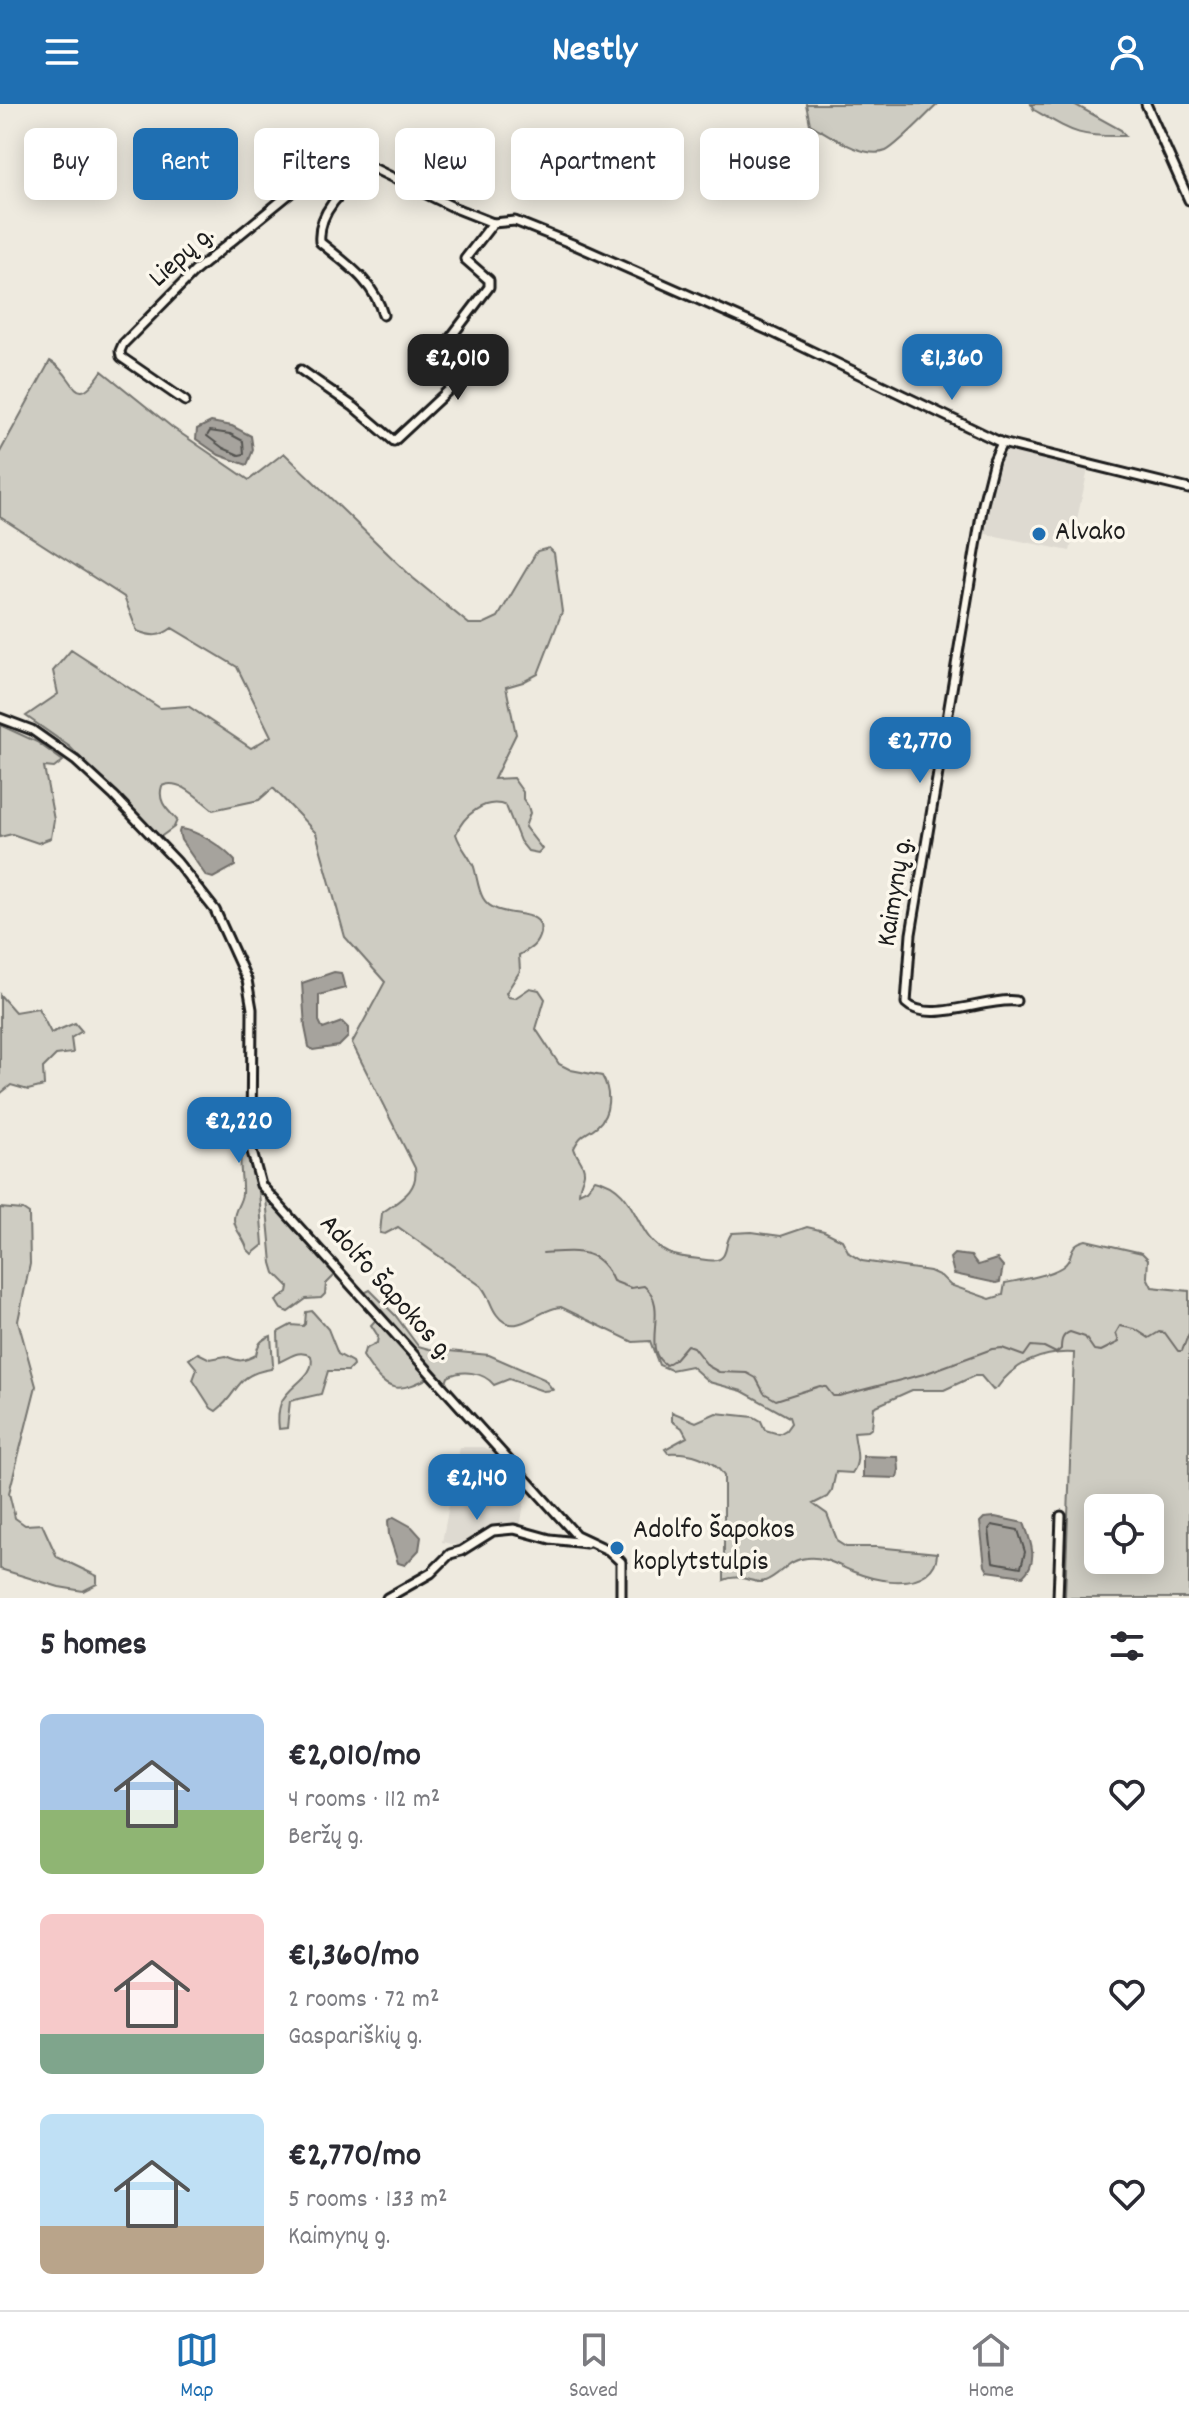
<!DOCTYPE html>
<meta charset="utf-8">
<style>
body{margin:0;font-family:Dekko,sans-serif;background:#f7f7f7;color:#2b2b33;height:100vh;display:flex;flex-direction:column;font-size:30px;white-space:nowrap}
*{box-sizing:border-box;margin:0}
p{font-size:26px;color:#7c7c81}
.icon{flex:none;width:44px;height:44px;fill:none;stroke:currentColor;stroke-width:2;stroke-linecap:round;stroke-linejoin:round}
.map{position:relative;height:1494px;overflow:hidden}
.sheet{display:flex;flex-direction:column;background:#fff;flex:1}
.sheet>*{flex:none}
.guide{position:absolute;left:24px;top:24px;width:1142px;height:72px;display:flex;gap:16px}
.controls{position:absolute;left:1084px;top:1390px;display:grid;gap:16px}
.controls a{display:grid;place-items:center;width:80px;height:80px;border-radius:12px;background:#fff;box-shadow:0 4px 20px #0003;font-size:40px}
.price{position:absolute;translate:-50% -68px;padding:0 18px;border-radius:16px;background:#1f6fb2;color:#fff;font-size:26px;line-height:52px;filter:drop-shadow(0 2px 4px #0008)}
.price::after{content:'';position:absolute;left:50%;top:48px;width:24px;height:18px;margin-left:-12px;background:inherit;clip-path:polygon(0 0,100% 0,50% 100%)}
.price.current{background:#222;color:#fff}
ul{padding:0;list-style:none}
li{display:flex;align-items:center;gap:24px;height:200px;padding:0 40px}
li span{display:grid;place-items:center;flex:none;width:224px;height:160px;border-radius:12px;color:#555}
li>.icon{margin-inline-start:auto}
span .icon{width:96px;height:96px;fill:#fffc;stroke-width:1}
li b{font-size:34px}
h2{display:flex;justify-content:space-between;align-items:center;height:96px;padding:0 40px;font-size:34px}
.pill{padding:0 28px;border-radius:12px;background:#fff;box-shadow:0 4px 20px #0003;font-size:28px;line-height:72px}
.pill.current{background:#1f6fb2;color:#fff}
header{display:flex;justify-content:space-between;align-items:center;height:104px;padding:0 40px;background:#1f6fb2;color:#fff;font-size:36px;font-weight:700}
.menu{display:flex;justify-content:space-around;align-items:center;height:112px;border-top:2px solid #e1e1e2;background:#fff;font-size:22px;color:#7c7c81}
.menu a{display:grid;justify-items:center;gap:4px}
.menu .current{color:#1f6fb2}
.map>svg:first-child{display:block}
</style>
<header><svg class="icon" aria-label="menu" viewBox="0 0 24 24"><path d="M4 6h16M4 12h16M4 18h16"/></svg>Nestly<svg class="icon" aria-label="person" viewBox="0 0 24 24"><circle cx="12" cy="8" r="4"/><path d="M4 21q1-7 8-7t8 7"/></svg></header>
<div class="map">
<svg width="1189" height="1494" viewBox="0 0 1189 1494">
<rect width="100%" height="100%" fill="#eeeadf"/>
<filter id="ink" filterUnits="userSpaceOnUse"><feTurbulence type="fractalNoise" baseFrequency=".0125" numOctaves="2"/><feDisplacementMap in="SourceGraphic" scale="16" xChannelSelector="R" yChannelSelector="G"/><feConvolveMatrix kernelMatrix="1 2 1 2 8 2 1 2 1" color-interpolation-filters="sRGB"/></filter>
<g filter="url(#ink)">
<g fill="#dedad1">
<polygon points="1005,343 1089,361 1070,447 981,429 987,395 1002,345"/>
<polygon points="460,1343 483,1343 500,1350 527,1382 520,1424 501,1423 465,1443 442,1438"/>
</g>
<g fill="#ceccc2" stroke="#75746f" stroke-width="2" fill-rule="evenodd">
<path d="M806 0H938C926 11 898 41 886 47 864 56 828 30 810 20Z"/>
<path d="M1031 0H1074L1121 26 1125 32C1078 33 1074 29 1034 6Z"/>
<path d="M50 257C77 271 73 311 102 267L173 324 249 376 284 349 413 474 469 520H483L498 513 537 447 549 444 554 449 562 508 538 570 523 578 506 583 516 630 494 675 513 674 523 688V695L528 702 530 709 525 723 542 745 538 749 528 747 520 737 506 702C485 693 463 712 456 730 460 743 469 751 474 763 477 773 478 785 483 794 497 819 546 800 540 829 537 842 530 845 519 851L520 867 506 889 508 893 515 894 530 884 539 886 545 895 536 925 559 960 571 966 602 972C611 987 611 1010 597 1022 585 1032 582 1028 574 1044 576 1053 585 1059 584 1069 583 1077 579 1080 579 1089L587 1085 595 1075C640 1085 632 1132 668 1149 677 1153 689 1154 699 1155 707 1156 718 1159 723 1152 728 1145 725 1137 732 1129L752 1128 781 1132 807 1123 824 1127 842 1136 849 1149 862 1157 930 1167 941 1172 950 1181 990 1195 1003 1191 1005 1179C1021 1176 1048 1172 1062 1163 1076 1154 1065 1141 1086 1136L1142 1149 1148 1155 1147 1173 1152 1183 1189 1187V1494H1065L1074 1249C1045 1247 1013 1259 997 1284L993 1286 981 1272H974L944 1286H912L874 1303 872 1324 868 1327 854 1328C855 1343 862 1356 852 1369L836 1368 832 1386 827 1393 813 1400 827 1410 838 1438 846 1443H876L937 1449C937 1458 933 1465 926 1470 908 1483 873 1476 854 1468 839 1462 824 1452 807 1454 788 1455 781 1471 765 1477 754 1482 742 1468 724 1476V1372C712 1353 689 1348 668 1349L665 1345 687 1333 682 1324 672 1317V1308L696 1318 716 1309 754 1313 761 1317 765 1326 779 1330 786 1326 791 1319 789 1313 742 1287 709 1278 691 1262 671 1266 659 1261 650 1237 633 1238 561 1203C540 1203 515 1236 497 1211 490 1202 490 1193 481 1182L398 1123 385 1130 380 1129 382 1109C399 1096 419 1087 415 1064L352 939 385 878 345 833 316 729 273 684 259 696 213 706C199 695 179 673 162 682 157 698 168 706 177 716L174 723 159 734 70 643 26 612 58 590 53 567 71 546 160 604 188 602 251 644 271 632 237 563 172 524C160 533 152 533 137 527L124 493 0 413V348ZM1098 1404H1150V1456H1098Z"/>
<polygon points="0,621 37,638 63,657 54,664 44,663 54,716 51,734 38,739 12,730 0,733"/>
<polygon points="0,891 15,908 38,904 51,929 75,919 82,927 71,934 73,949 56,951 43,964 44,982 28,986 11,981 0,990"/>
<path d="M245 1048 249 1050 259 1087 263 1141 252 1150 247 1145C245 1134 234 1127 234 1115 234 1106 241 1099 242 1090 243 1077 239 1064 241 1050Z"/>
<polygon points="266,1094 269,1094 336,1170 326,1180 325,1190 321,1194 306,1195 288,1208 281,1205 276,1197 288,1188 289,1183 275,1169 272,1159"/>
<polygon points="0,1104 23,1106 29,1110 30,1160 18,1217 36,1282 9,1389 15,1414 25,1421 42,1420 57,1453 97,1472 97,1480 83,1487 59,1483 0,1465"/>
<path d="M370 1186 395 1211 418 1242 429 1245 489 1251 544 1275 553 1286 543 1287 509 1275 494 1281C484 1268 462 1265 448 1273L445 1282 436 1270C396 1291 387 1290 363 1252L365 1245 377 1239 378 1232 371 1221 380 1211 364 1193V1189Z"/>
<path d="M312 1207 328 1225 338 1250 352 1258 353 1262 348 1267H328L321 1290 290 1297 287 1324 279 1325C278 1317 278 1307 281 1299 288 1281 317 1272 311 1252 298 1245 291 1253 279 1258L278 1228 291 1221 303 1222 305 1220 306 1208Z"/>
<path d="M271 1232 273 1261 271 1265C233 1271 241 1288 216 1307L211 1304 193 1276 197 1265 189 1255 198 1249 210 1255 226 1252C239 1258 243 1258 256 1251 258 1240 260 1236 271 1232Z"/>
</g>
<g fill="#a6a39d" stroke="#6f6d69" stroke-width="2">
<polygon points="211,318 232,322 251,332 253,346 247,361 219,351 196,335 197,325"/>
<path d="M180 725C198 726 224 744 235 757V762L213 774 206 772 181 736 179 728Z"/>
<polygon points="334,868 341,869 345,884 319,891 319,917 323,925 342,918 348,924 348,933 339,942 313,946 309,943 305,923 302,879"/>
<polygon points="954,1150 971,1152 978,1161 997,1155 1003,1162 1000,1178 996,1179 954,1170 950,1154"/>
<polygon points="863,1352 898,1353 899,1366 897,1374 863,1373"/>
<polygon points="394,1413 412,1423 421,1433 419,1446 405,1461 398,1459 389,1431 388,1417"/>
<path d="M995 1413 1024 1419C1031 1438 1039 1457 1023 1472L988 1467 985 1462 980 1418 984 1414Z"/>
</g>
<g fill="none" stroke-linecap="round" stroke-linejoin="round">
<g stroke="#535250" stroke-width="2">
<polygon points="210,327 230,330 243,337 244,350 239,351 223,344 207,332"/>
<polygon points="992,1421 1018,1426 1025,1448 1021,1463 993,1458 989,1425"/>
</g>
<path stroke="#6f6d69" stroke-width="2" d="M543 1149C577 1147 599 1143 613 1177L631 1184 644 1182C671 1203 639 1245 666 1261L674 1256 687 1241 693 1243 708 1262 719 1268 747 1269 756 1274 764 1289 776 1296 820 1282 826 1283 833 1292H839L924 1270 992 1245 1002 1244 1024 1252 1031 1242 1044 1243 1056 1249 1061 1245C1061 1237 1062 1231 1070 1228L1085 1233 1094 1246 1101 1247 1119 1238 1116 1229 1120 1222 1135 1225 1149 1234 1159 1228 1165 1229 1178 1247H1182L1189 1229"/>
<defs>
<g id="minor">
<polyline points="1146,0 1189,96"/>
<path d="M383 211C374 177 345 159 320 138 317 105 348 80 373 64L455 104 493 119 515 117 575 141 772 228 1002 339 1189 385"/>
<polyline points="301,266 354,303 394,337 468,268 470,259 448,237 489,183 489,176 465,155 493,119"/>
<polyline points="185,297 121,253 120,247 123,240 195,167 293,87 356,74"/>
<path d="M1002 339 994 356 983 400 911 830 906 899C928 921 987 893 1016 897"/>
<polyline points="0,614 32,626 76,657 114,692 177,758 215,806 247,876 252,905 251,1044 261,1081 576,1431 608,1446 621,1458 621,1494"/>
<polyline points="387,1494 431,1469 450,1450 461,1447 493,1427 514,1425 550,1435 586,1439"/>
<polyline points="1058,1494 1061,1412"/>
</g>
</defs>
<use href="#minor" stroke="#1c1c1c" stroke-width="13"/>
<use href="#minor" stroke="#fbf7ec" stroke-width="7"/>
</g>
</g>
<g fill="#1f6fb2" stroke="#fbf7ec" stroke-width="3">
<circle cx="1039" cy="430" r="8"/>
<circle cx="617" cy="1444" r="8"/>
</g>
<g text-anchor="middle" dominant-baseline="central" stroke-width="7" stroke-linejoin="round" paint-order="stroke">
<g font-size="28" fill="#1c1c1c" stroke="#fbf7ec">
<text transform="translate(183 154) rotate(-42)">Liepų g.</text>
<text transform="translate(897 788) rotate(-81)">Kaimynų g.</text>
<text transform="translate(385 1185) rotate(48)">Adolfo Šapokos g.</text>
</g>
<g font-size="28" fill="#1c1c1c" stroke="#fbf7ec" text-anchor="start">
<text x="1055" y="430">Alvako</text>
<text x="633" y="1428">Adolfo Šapokos<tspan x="633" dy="32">koplytstulpis</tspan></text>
</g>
</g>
</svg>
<div class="controls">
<a><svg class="icon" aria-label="locate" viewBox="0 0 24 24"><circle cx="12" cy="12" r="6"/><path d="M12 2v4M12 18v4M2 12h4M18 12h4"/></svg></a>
</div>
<b class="price current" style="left:458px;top:298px">€2,010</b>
<b class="price" style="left:952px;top:298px">€1,360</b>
<b class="price" style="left:920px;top:681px">€2,770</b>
<b class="price" style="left:239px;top:1061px">€2,220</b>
<b class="price" style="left:477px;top:1418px">€2,140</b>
<div class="guide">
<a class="pill">Buy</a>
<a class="pill current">Rent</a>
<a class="pill">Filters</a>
<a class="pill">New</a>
<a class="pill">Apartment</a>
<a class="pill">House</a>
</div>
</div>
<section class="sheet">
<h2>5 homes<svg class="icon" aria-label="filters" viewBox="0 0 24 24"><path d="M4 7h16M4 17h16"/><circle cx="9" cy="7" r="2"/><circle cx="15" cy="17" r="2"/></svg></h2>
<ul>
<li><span style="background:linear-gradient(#a9c7e8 60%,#8fb573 0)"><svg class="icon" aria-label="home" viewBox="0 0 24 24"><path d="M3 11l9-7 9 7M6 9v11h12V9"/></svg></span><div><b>€2,010/mo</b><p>4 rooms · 112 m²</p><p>Beržų g.</p></div><svg class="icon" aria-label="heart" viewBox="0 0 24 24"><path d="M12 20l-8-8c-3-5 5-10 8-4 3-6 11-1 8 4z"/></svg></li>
<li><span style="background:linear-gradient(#f6c9c9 75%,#7fa58c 0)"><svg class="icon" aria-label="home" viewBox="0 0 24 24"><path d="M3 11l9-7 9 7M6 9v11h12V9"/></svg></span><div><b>€1,360/mo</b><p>2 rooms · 72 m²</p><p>Gaspariškių g.</p></div><svg class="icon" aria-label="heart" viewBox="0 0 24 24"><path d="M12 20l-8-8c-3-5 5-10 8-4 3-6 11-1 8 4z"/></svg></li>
<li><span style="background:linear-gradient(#bfe0f5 70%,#b9a48a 0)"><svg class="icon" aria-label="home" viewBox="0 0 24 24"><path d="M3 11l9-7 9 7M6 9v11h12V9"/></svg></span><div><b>€2,770/mo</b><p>5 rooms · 133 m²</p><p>Kaimynų g.</p></div><svg class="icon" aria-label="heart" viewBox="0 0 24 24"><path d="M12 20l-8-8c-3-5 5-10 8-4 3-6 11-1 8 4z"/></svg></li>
</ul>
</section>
<nav class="menu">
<a class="current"><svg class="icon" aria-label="map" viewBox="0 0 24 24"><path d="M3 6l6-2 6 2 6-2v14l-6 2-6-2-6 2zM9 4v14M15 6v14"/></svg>Map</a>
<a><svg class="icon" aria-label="saved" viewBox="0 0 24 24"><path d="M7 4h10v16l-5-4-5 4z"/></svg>Saved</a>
<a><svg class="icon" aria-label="home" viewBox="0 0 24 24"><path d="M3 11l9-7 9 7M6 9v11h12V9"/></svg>Home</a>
</nav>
